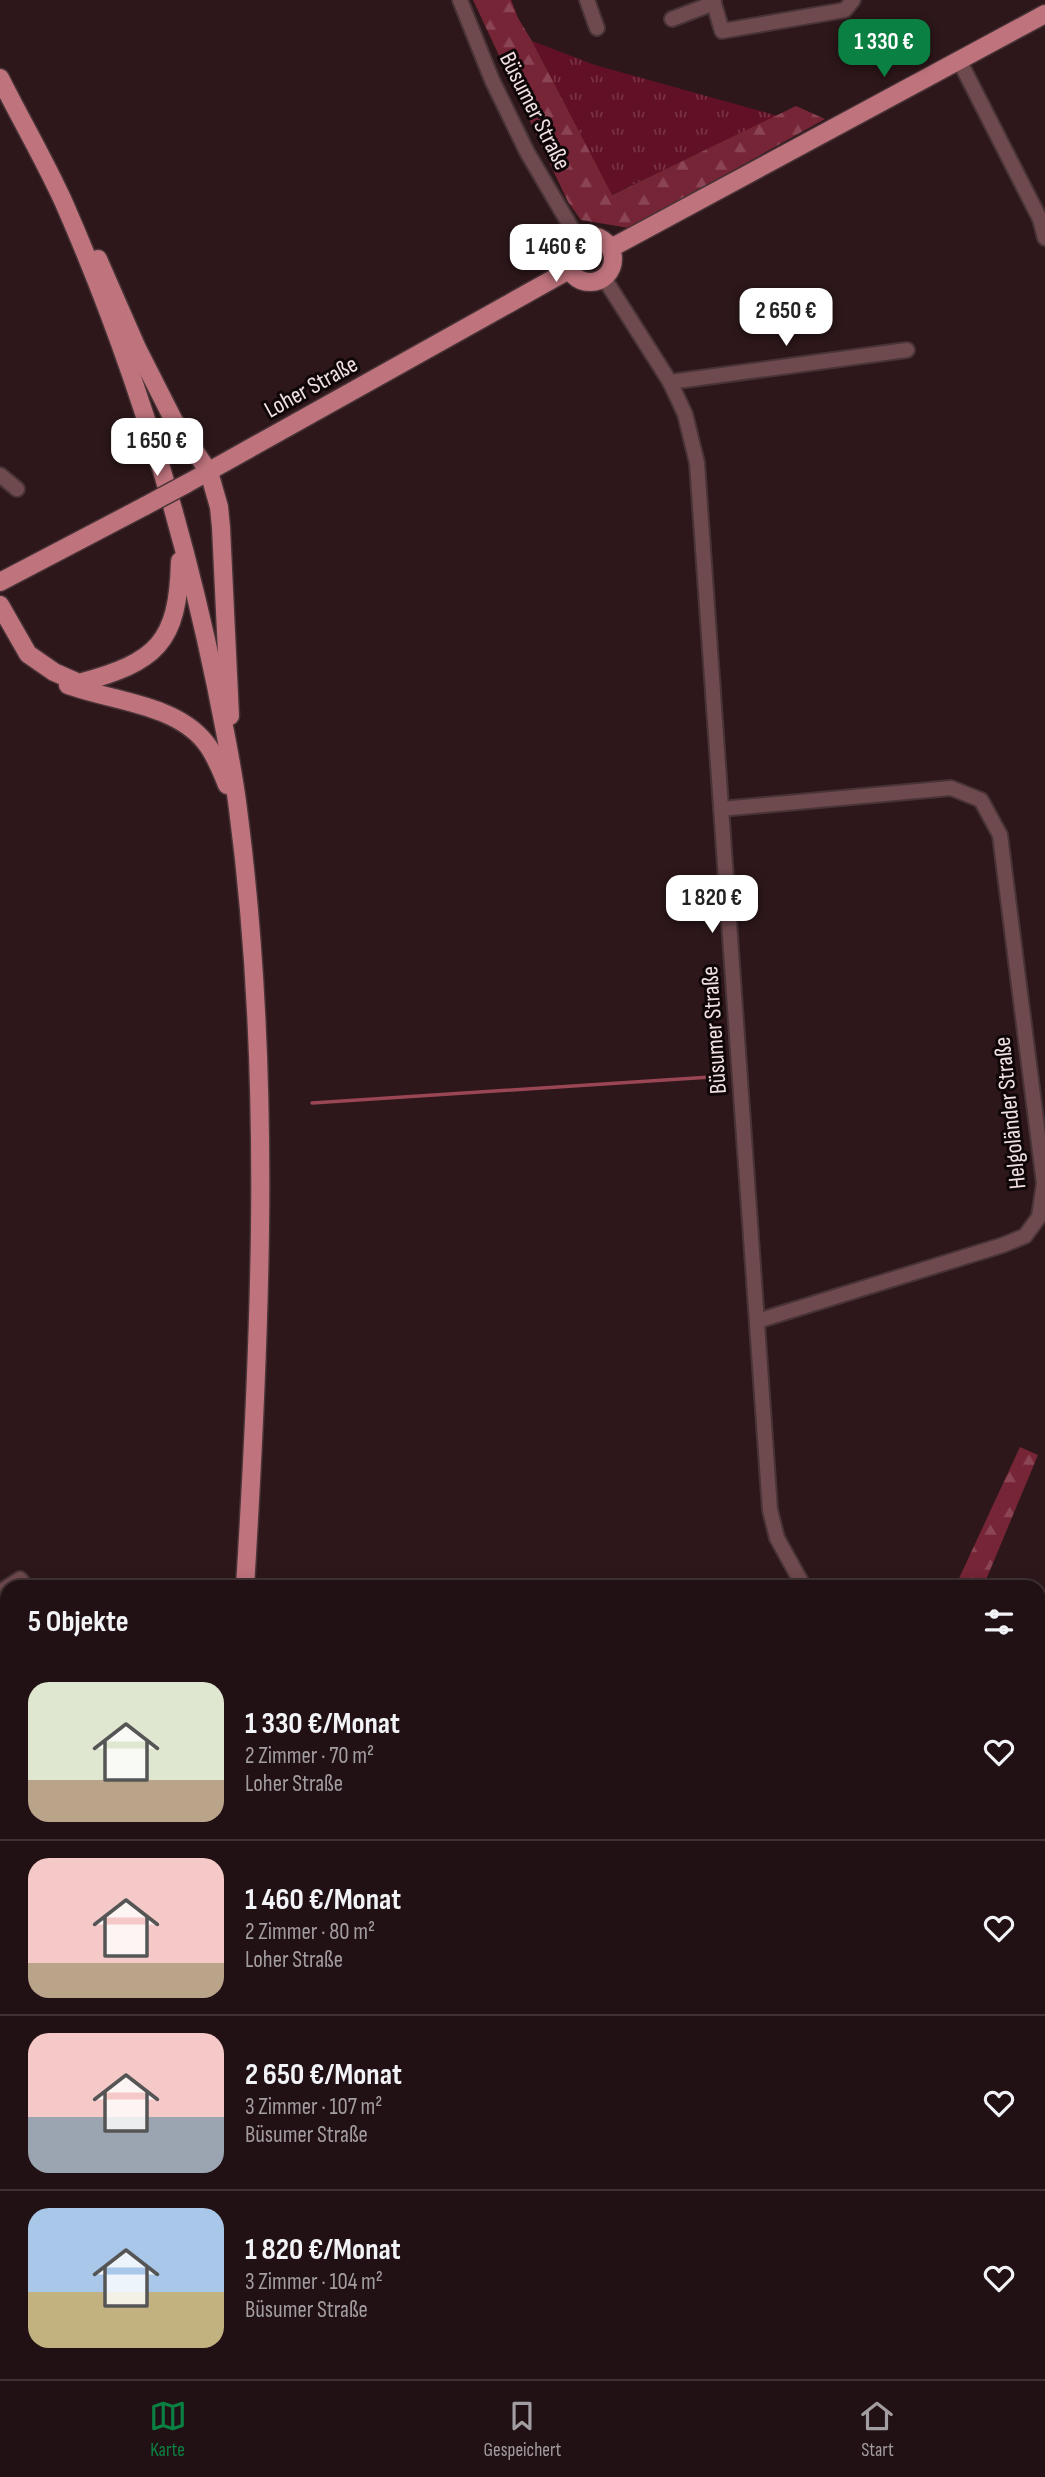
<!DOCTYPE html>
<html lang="de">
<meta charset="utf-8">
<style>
body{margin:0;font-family:"Sofia Sans Condensed",sans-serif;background:#2a1a1d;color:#f1f3f6;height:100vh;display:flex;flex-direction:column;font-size:26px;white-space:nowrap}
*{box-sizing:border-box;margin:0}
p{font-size:23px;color:#a29da0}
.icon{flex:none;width:38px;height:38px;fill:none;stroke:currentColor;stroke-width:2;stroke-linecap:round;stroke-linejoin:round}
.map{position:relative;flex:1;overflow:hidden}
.side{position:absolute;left:0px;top:1580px;width:1046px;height:800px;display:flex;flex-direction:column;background:#221114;border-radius:21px 21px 0 0;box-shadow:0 4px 18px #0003,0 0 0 2px #3f3134}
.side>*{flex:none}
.price{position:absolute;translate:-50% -60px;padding:0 16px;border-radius:14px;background:#fff;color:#222;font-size:23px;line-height:46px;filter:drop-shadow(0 2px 4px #0008)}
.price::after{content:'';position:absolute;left:50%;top:42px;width:21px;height:16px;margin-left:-10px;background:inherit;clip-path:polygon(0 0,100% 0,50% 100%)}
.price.selected{background:#0b8043;color:#fff}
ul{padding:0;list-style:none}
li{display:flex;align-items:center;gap:21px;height:175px;padding:0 28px}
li+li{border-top:2px solid #3f3134}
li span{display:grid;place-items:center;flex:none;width:196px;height:140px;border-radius:21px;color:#555}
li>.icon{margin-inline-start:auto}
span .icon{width:84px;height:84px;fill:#fffc;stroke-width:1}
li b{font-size:30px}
h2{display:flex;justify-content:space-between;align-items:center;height:84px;padding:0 28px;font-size:30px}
.menu{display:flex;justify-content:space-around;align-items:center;height:98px;border-top:2px solid #3f3134;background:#221114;font-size:19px;color:#a29da0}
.menu a{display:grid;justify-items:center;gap:4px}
.menu .selected{color:#0b8043}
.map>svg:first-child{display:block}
</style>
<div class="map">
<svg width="1045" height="2379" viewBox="0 0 1045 2379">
<defs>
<pattern id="grass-tufts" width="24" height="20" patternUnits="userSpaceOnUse" patternTransform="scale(1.75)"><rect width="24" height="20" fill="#611025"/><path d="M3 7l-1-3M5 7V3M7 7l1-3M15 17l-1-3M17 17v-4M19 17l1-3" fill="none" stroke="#783244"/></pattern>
<pattern id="forest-firs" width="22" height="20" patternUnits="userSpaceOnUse" patternTransform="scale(1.75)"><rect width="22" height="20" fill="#762536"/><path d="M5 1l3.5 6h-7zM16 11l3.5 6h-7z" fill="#8a4453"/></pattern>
</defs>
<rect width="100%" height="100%" fill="#2d171a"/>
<polygon fill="url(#grass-tufts)" points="532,41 595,65 778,116 611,195"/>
<g fill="url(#forest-firs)">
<polygon points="473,0 511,0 518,18 532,41 612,195 796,106 825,119 629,228 581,220 568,202"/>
<polygon points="1020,1447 1038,1455 983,1587 955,1587"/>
</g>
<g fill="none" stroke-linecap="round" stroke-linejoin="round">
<polyline stroke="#9b4655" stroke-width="3.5" points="312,1103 711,1077"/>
<defs>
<g id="minor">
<polyline points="460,0 492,80 527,152 578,239"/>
<polyline points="587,0 597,28"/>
<polyline points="713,0 722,31 845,10 853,0"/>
<polyline points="672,19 714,3"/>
<polyline points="959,60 1040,219 1045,238"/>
<polyline points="604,278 670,382 685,414 697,463 770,1510 777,1538 804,1587"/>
<polyline points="670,382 907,350"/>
<polyline points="0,475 17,489"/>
<polyline points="721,809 951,788 981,800 1000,835 1044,1183 1039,1217 1025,1236 1003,1245 757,1321"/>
<polyline points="0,1592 20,1579 26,1587"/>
<polyline points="0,1615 7,1616"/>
<polyline points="611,2379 614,2373"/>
</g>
<g id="major">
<path d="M0 78C21 120 45 161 64 203 132 358 182 521 216 686 224 727 233 768 238 809 272 1068 261 1327 245 1587"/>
<circle cx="590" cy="259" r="23"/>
<polyline points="611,248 1045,14"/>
<polyline points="98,259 137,348 174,421 209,472 219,507 221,527 230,716"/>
<polyline points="186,484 569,270"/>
<polyline points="0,582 145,506"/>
<path d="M0 605 28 654 54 672 79 683C157 662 178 643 180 561"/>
<path d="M68 685C111 701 175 704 205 742 215 754 221 770 227 785"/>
<polyline points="236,2373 236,2379"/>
</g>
</defs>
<use href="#minor" stroke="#483336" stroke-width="18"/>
<use href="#major" stroke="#483336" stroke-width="21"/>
<use href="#minor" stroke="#6e494e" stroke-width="14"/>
<use href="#major" stroke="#bf737d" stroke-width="18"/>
<defs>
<polyline id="major-bridge" points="145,506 186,484"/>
</defs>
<use href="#major-bridge" stroke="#483336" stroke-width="21" stroke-linecap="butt"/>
<use href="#major-bridge" stroke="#bf737d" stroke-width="18"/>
</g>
<g text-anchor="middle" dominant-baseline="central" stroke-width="6" stroke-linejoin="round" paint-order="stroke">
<g font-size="24" fill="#f0e0e2" stroke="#0f0607">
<text transform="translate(535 111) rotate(63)">Büsumer Straße</text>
<text transform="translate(311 387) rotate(-29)">Loher Straße</text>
<text transform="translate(714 1030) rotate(-94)">Büsumer Straße</text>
<text transform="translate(1010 1113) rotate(-96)">Helgoländer Straße</text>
</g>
</g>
</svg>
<b class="price selected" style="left:884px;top:79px">1 330 €</b>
<b class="price" style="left:556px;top:284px">1 460 €</b>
<b class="price" style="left:786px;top:348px">2 650 €</b>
<b class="price" style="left:157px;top:478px">1 650 €</b>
<b class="price" style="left:712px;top:935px">1 820 €</b>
<section class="side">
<h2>5 Objekte<svg class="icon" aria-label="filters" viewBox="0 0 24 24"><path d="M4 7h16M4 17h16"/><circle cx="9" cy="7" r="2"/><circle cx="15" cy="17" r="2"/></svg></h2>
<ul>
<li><span style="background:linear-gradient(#dfe7d0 70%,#b9a48a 0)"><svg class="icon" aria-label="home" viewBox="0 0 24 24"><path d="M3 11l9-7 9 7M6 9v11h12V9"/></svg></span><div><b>1 330 €/Monat</b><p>2 Zimmer · 70 m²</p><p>Loher Straße</p></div><svg class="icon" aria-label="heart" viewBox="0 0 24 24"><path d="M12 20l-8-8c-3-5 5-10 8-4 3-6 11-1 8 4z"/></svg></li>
<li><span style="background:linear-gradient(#f6c9c9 75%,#b9a48a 0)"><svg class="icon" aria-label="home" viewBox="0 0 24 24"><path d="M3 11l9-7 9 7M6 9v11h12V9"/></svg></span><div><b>1 460 €/Monat</b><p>2 Zimmer · 80 m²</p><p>Loher Straße</p></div><svg class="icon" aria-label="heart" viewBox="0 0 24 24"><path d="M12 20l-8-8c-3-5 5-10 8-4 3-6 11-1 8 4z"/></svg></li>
<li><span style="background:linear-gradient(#f6c9c9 60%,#9aa5b1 0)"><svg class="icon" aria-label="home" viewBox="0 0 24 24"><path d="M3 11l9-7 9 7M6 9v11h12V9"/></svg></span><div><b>2 650 €/Monat</b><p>3 Zimmer · 107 m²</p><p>Büsumer Straße</p></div><svg class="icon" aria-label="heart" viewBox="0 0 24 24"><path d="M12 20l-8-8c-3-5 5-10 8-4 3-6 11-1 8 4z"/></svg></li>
<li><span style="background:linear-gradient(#a9c7e8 60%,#c2b280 0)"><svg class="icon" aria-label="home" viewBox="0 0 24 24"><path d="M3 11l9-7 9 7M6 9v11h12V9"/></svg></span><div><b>1 820 €/Monat</b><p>3 Zimmer · 104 m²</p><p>Büsumer Straße</p></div><svg class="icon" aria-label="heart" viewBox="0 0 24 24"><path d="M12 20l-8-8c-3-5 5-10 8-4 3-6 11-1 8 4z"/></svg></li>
</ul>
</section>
</div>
<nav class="menu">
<a class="selected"><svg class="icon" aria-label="map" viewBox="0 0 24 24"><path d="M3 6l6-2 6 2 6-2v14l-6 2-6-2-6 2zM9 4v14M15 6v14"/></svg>Karte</a>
<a><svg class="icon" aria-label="saved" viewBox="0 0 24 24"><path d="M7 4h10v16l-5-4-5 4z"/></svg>Gespeichert</a>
<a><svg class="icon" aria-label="home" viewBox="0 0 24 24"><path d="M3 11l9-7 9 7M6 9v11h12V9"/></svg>Start</a>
</nav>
